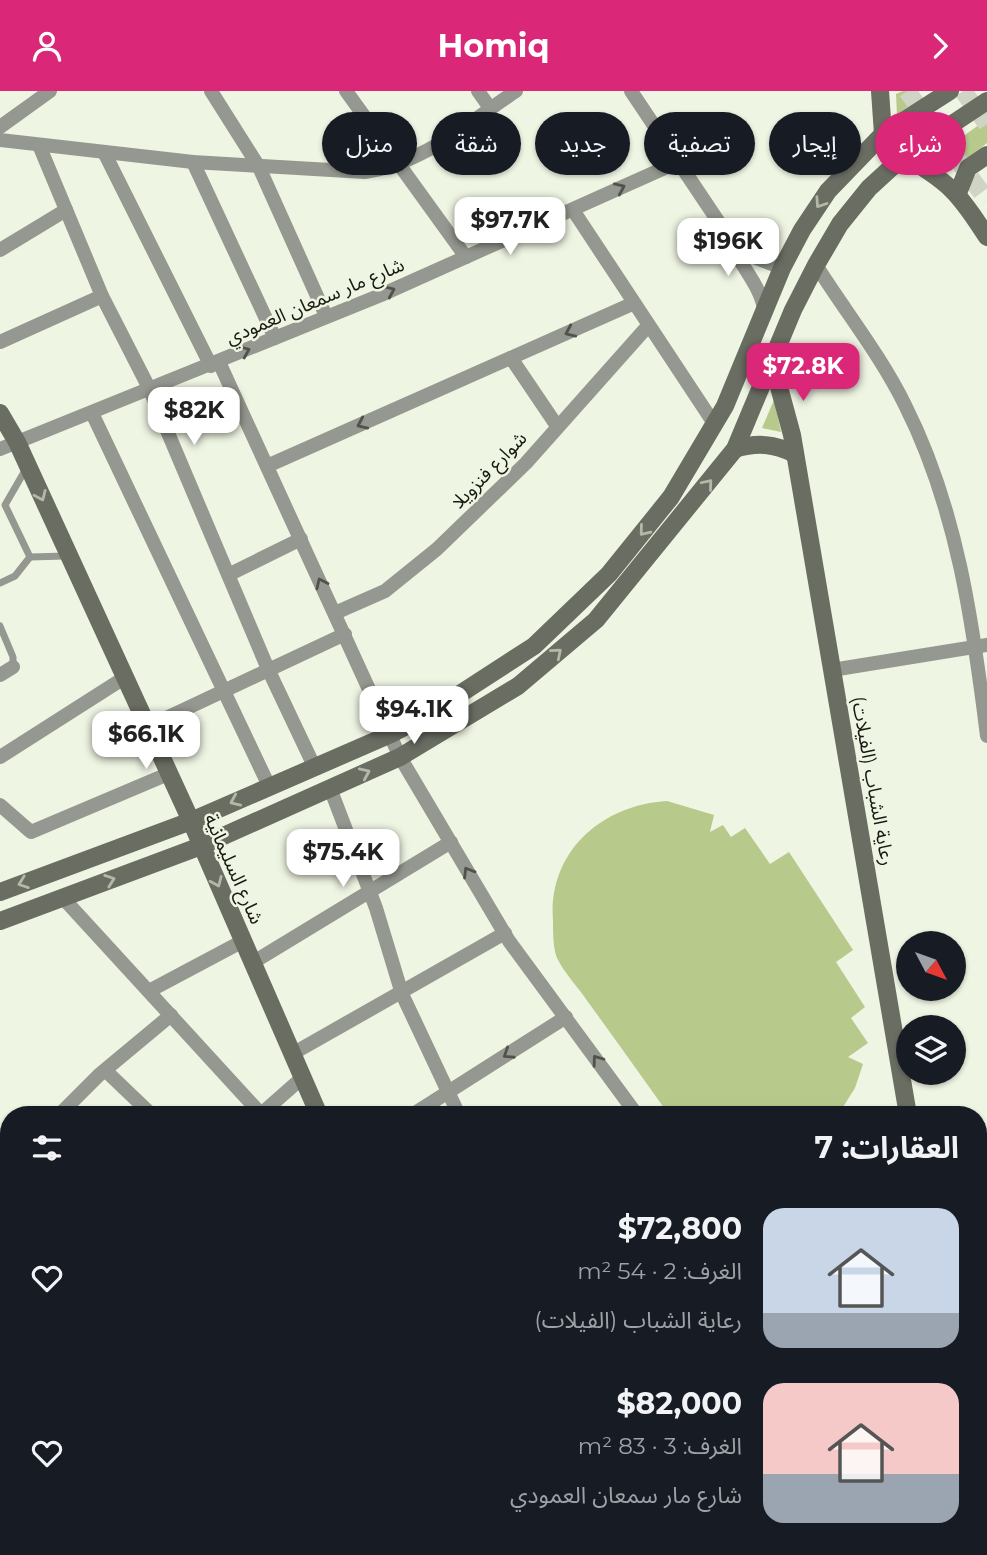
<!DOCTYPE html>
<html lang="ar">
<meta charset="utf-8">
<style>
body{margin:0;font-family:Montserrat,"Noto Sans Arabic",sans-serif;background:#20242c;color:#f1f3f6;direction:rtl;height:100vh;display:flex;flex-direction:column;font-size:26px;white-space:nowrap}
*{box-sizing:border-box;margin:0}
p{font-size:23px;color:#9ea1a6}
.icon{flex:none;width:38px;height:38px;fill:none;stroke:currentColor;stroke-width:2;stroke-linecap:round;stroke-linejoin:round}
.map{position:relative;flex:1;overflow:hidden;direction:ltr}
.sheet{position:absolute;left:0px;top:1015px;width:987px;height:450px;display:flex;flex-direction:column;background:#171b24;border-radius:28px 28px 0 0;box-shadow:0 2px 5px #0004;direction:rtl}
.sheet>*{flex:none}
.top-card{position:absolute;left:21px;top:21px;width:945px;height:63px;direction:rtl;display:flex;gap:14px}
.needle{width:46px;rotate:131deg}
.fabs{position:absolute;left:896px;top:840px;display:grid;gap:14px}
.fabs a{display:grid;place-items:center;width:70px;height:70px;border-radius:50%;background:#171b24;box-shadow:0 2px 5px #0004;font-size:35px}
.price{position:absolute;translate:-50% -60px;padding:0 16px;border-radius:14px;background:#fff;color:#222;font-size:23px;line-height:46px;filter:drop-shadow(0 2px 4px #0008)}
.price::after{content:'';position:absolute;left:50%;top:42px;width:21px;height:16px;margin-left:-10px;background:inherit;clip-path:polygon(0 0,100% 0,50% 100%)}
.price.current{background:#db2777;color:#fff}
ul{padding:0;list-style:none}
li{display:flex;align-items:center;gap:21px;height:175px;padding:0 28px}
li span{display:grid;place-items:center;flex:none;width:196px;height:140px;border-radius:21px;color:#555}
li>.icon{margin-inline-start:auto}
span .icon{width:84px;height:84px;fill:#fffc;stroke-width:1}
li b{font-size:30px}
h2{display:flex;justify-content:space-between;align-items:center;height:84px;padding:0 28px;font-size:30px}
.tag{padding:0 24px;border-radius:32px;background:#171b24;box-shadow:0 2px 5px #0004;font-size:24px;line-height:63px}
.tag.current{background:#db2777;color:#fff}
header{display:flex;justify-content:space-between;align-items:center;height:91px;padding:0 28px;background:#db2777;color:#fff;font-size:32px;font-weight:700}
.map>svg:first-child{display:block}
</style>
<header><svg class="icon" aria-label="forward" viewBox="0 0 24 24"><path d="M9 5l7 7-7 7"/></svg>Homiq<svg class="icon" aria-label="person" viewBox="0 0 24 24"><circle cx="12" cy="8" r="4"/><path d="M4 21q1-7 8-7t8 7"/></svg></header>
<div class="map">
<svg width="987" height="1464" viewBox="0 0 987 1464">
<rect width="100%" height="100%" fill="#eff5e3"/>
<g fill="#b7c98b">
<polygon points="903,0 915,0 908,16 897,24 896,3"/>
<polygon points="987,28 987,52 955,77 933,67"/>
<polygon points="774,309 781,341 762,337"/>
<path d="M667 710 714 724 710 741 723 734 731 746 745 737 770 773 789 761 853 859 836 871 865 916 851 927 868 952 848 966 863 973 855 997 838 1024H669C642 986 615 948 588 911 579 897 564 882 557 867 553 857 553 841 553 830 548 761 601 714 667 710Z"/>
</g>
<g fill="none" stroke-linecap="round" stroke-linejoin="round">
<g stroke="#cfd4c4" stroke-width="18" stroke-dasharray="18 9" stroke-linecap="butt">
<polyline points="907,0 987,109"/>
<polyline points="963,0 987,33"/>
</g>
<g stroke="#959890" stroke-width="7">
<polyline points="27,376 5,414 30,466 66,465"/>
<polyline points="0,492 15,485 30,466"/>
<polyline points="0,535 13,566 13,576"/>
</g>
<g stroke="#959890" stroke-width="14">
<polyline points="211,0 259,76 326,225"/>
<polyline points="346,0 466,166"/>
<polyline points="478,0 490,17"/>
<polyline points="631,0 728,145 749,164 782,177"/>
<polyline points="0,36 50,0"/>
<path d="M0 49 193 71 365 81C423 73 469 31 516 0"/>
<polyline points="39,54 102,205 149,297 268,578 314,675"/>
<polyline points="104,61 211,275"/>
<polyline points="193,71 275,247"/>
<polyline points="573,119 715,334"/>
<path d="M730 149C739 174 760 193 764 218"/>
<polyline points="0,159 66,119"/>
<path d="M816 174C845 220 881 265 905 314 957 417 973 532 987 645"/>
<polyline points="0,251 102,205"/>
<polyline points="511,267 557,335"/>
<polyline points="219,271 400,666 509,850 637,1024"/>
<polyline points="92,322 269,695"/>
<polyline points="0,358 381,204 678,71"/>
<polyline points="267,375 632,213"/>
<polyline points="230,483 301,448"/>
<polyline points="335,522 385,500 437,458 526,372 647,236"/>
<polyline points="832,579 987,554"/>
<polyline points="0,584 13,576"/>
<polyline points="147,636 345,543"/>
<polyline points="0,666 124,587"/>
<polyline points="330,697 376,817 402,903 459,1024"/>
<polyline points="0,714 31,741 168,683"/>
<polyline points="63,807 261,1023"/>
<polyline points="252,872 451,751"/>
<polyline points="149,900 243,850"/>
<polyline points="292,963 505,842"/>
<polyline points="106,980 152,1024"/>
<polyline points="59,1024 99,984 171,924"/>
<polyline points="260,1024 303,986"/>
<polyline points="412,1024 566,926"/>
<polyline points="0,1088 9,1078"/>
<polyline points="978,1096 987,1094"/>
<polyline points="0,1103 9,1112"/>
<polyline points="0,1183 9,1178"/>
<polyline points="0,1262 9,1275"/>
<polyline points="0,1341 9,1336"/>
<polyline points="65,1456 70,1464"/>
<polyline points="160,1456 165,1464"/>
<polyline points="264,1456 268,1464"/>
<polyline points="420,1456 425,1464"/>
<polyline points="705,1456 709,1464"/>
<polyline points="957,1456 963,1464"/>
<polyline points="3,1464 17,1456"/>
<polyline points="348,1464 361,1456"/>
<polyline points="571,1464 585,1456"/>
</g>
<g stroke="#696d62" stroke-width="18">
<polyline points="880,0 883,43"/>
<path d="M904 65C949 91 959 102 987 146"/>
<polyline points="958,102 968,77 987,64"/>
<polyline points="772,270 792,344 908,1024"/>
<polyline points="0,322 17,351 191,730 319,1024"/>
<path d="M735 358C758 351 774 353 795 363"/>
<polyline points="0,801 191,730 391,643 429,623 534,555 609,483 671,406 725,315 782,177 802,139 828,100 883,43 950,0"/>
<polyline points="0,830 201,755 400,666 518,595 596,529 735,358 793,219 816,174 840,133 869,97 904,65 987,10"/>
<polyline points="565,1456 570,1464"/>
<polyline points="978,1456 979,1464"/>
</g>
</g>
<defs><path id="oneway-chevron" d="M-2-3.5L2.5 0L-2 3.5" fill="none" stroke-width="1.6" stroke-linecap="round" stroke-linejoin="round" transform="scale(1.75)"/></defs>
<g stroke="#50524b">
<use href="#oneway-chevron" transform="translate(620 97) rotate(-24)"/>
<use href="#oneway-chevron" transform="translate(390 200) rotate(-24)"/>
<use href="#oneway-chevron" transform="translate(570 241) rotate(156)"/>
<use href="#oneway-chevron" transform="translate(245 260) rotate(-23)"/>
<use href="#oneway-chevron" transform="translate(362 333) rotate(156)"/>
<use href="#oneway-chevron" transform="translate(321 492) rotate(-115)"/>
<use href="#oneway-chevron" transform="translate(468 781) rotate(-121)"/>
<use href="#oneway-chevron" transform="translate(508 963) rotate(147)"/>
<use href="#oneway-chevron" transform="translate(597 969) rotate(-126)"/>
</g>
<g stroke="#b3b8a9">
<use href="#oneway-chevron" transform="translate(820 112) rotate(124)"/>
<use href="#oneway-chevron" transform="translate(708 393) rotate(-50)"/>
<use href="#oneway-chevron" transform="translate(41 405) rotate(66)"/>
<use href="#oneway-chevron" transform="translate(644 440) rotate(129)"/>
<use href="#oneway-chevron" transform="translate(557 562) rotate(-40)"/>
<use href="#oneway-chevron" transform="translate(365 682) rotate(-24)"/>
<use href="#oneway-chevron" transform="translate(235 710) rotate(156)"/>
<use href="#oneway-chevron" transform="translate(110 789) rotate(-20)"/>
<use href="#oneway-chevron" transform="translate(217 791) rotate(66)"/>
<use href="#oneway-chevron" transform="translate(23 792) rotate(160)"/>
</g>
<g text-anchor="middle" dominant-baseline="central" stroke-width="5" stroke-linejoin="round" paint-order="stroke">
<g font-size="19" fill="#171912" stroke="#eff5e3">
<text transform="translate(315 210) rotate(-23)">شارع مار سمعان العمودي</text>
<text transform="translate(489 379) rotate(-46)">شوارع فنزويلا</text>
<text transform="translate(873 690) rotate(80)">رعاية الشباب (الفيلات)</text>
<text transform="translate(234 778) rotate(66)">شارع السليمانية</text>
</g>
</g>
</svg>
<div class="fabs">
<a><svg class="needle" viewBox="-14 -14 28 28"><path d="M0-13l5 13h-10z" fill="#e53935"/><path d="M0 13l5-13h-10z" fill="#9ea1a6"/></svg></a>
<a><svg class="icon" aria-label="layers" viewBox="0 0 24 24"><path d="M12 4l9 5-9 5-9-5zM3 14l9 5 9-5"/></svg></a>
</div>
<b class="price" style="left:510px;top:166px">$97.7K</b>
<b class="price" style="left:728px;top:187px">$196K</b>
<b class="price current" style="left:803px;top:312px">$72.8K</b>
<b class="price" style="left:194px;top:356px">$82K</b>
<b class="price" style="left:414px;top:655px">$94.1K</b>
<b class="price" style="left:146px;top:680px">$66.1K</b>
<b class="price" style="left:343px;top:798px">$75.4K</b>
<div class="top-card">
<a class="tag current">شراء</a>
<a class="tag">إيجار</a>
<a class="tag">تصفية</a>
<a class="tag">جديد</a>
<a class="tag">شقة</a>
<a class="tag">منزل</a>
</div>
<section class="sheet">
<h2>العقارات: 7<svg class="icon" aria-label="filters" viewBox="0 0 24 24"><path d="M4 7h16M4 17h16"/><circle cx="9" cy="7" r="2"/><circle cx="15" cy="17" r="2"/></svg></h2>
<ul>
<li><span style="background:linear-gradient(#c9d6e8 75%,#9aa5b1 0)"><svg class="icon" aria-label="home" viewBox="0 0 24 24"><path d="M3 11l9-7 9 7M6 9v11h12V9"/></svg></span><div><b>$72,800</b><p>الغرف: 2 · 54 m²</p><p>رعاية الشباب (الفيلات)</p></div><svg class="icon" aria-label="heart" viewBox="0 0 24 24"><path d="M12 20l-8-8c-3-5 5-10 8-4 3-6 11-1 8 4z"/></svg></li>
<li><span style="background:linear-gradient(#f6c9c9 65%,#9aa5b1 0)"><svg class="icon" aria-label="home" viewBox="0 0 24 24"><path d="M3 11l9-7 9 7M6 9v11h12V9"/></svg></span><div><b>$82,000</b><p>الغرف: 3 · 83 m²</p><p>شارع مار سمعان العمودي</p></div><svg class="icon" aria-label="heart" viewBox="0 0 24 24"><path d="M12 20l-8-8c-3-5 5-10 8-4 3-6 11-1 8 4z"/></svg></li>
</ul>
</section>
</div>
